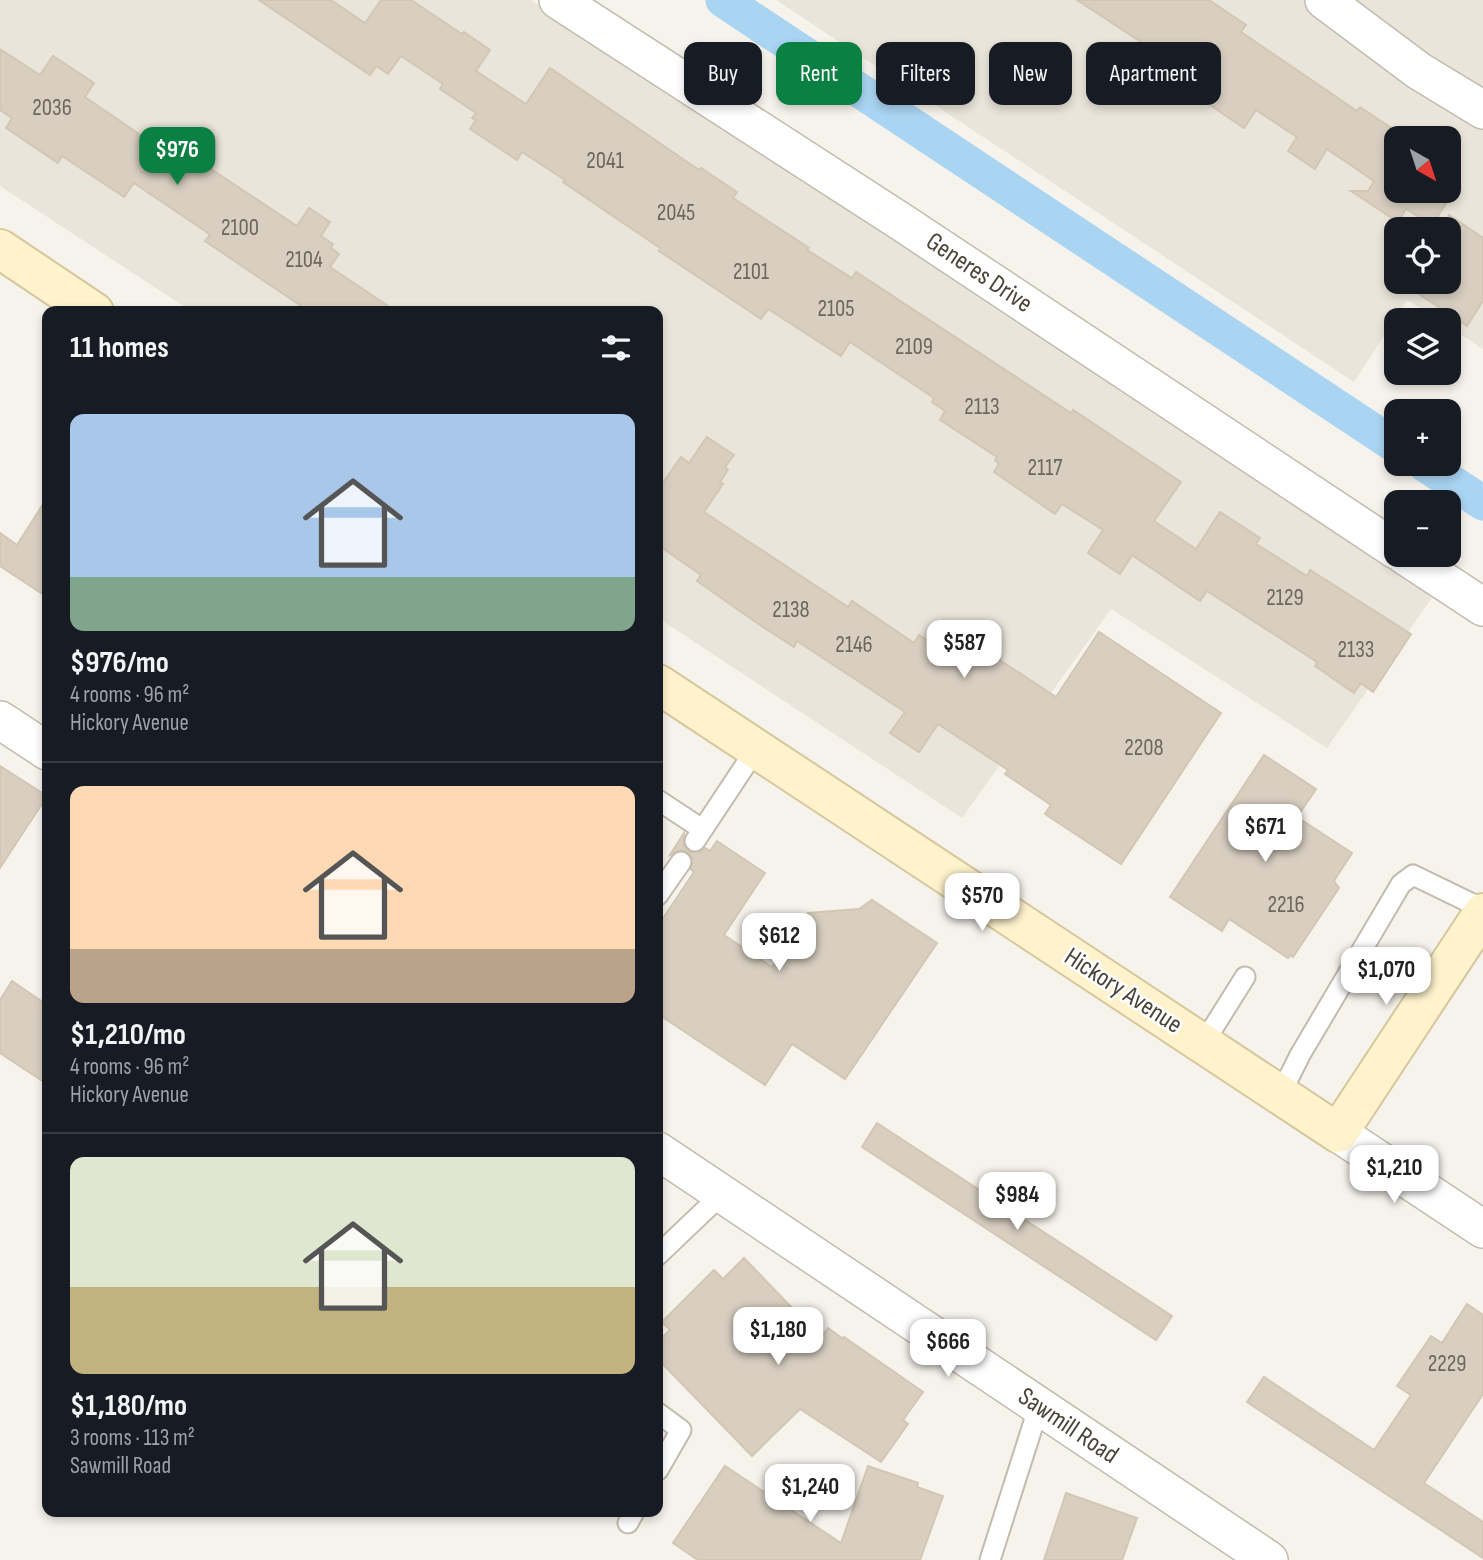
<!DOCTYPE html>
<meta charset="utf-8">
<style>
body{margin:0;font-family:"Sofia Sans Condensed",sans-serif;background:#242831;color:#f1f3f6;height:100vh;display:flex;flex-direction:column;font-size:26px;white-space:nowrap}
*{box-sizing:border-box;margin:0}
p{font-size:23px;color:#9ea1a6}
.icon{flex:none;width:38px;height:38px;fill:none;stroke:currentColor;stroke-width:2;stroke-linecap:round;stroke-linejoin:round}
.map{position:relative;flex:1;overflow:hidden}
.side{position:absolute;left:42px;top:306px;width:621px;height:1211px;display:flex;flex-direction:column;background:#171b24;border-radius:14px;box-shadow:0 4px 10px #0003}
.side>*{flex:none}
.hud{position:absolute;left:684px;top:42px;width:665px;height:63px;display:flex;gap:14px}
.needle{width:46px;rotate:141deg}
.tools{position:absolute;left:1384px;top:126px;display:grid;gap:14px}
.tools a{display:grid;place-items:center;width:77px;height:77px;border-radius:14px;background:#171b24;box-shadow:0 4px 10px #0003;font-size:35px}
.price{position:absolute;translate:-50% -60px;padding:0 16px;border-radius:14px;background:#fff;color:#222;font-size:23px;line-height:46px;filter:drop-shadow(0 2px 4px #0008)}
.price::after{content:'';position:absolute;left:50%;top:42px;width:21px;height:16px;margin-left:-10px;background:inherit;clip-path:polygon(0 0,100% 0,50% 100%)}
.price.current{background:#0b8043;color:#fff}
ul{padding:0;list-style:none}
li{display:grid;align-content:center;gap:14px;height:371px;padding:0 28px}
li+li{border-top:2px solid #363941}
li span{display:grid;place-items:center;height:217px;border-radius:14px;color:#555}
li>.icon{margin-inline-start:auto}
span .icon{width:126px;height:126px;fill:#fffc;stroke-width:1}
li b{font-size:30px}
h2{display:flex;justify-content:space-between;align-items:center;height:84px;padding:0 28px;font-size:30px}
.tag{padding:0 24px;border-radius:14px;background:#171b24;box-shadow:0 4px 10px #0003;font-size:24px;line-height:63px}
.tag.current{background:#0b8043;color:#fff}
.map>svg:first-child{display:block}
</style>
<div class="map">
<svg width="1483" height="1560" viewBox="0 0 1483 1560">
<rect width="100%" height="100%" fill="#f6f3ec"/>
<g fill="#eae5da" fill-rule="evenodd">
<polygon points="0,0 531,0 1433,596 1327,748 1111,609 962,818 658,618 658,312 191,311 0,186"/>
<path d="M776 0H1483V349L1449 327V320H1439L1407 300 1354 382ZM1396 138H1449V191H1396ZM1396 229H1449V282H1396Z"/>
</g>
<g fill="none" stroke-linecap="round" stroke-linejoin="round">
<g stroke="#a9d4f2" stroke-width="35">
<polyline points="723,0 1396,446"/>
<polyline points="1424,464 1483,503"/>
</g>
</g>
<g fill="#d8cfc1" stroke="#d3c7b4" stroke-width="2">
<polygon points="259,0 331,0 365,23 381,0 411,0 462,34 464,32 490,50 476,71 526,104 550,68 699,170 701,168 737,192 733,198 809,248 807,250 852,278 856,272 1071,413 1073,410 1181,482 1154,521 1196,549 1220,512 1260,538 1256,544 1307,576 1310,570 1411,634 1373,692 1361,683 1354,693 1315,666 1317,662 1207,591 1200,601 1132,555 1120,574 1088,553 1103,530 1062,504 1055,514 994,472 999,464 995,460 997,457 940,420 945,411 932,402 934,398 850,342 841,356 768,309 761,319 659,251 660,248 563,182 565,180 522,152 517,160 470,129 476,120 472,118 476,113 440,89 443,84 401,56 388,74 376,66 370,75"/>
<polygon points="1077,0 1209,0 1246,25 1241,32 1357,111 1360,107 1396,131 1396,191 1454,191 1432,225 1406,209 1398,222 1351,191 1368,191 1374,181 1327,149 1315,169 1288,151 1297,137 1256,110 1244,128 1210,105 1216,97 1141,48 1144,44"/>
<polygon points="0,49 40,75 53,56 94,83 85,97 167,153 173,144 297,226 309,208 330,222 321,236 333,244 331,248 339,254 330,267 397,312 310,312 205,241 210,235 205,231 134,183 124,197 62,156 58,163 6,128 12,118 0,110"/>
<polygon points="1449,215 1483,238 1483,301 1467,326 1401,282 1449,282"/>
<polygon points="707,437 734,455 725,467 728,470 720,482 723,484 704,512 848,607 852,601 914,643 919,635 954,658 964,643 991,662 995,657 1056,697 1099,632 1221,713 1121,864 1045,814 1051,805 1005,774 1008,770 938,724 919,752 890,733 905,712 797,641 794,647 757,623 697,581 701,575 658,545 658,490 681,457 689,463"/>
<polygon points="47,498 47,597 0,566 0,533 17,545"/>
<polygon points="1264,755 1316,789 1297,817 1352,853 1334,881 1339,888 1293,957 1291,955 1288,958 1229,919 1222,931 1170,897"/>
<polygon points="0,766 47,796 0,868"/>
<polygon points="684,833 684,846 689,852 700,852 705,848 710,851 717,841 765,873 724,935 772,967 808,913 859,909 872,900 937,943 845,1079 792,1044 765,1085 658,1014 658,926 694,872 691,869 692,857 687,852 681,850 670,855"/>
<polygon points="12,981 47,1005 47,1084 0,1053 0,1000"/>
<polygon points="877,1123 1172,1316 1156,1340 862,1147"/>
<polygon points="744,1258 821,1338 828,1328 843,1339 844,1337 923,1392 903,1420 908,1424 881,1462 800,1409 752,1456 658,1359 658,1342 670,1330 662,1322 714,1270 723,1279"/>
<polygon points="1467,1304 1483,1315 1483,1394 1424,1483 1483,1522 1483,1558 1247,1402 1264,1377 1374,1450 1411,1395 1397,1386 1431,1336 1442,1343"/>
<polygon points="725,1466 841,1543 868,1466 918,1483 917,1487 943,1496 920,1560 698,1560 673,1543"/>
<polygon points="1066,1493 1137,1518 1122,1560 1044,1560"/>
</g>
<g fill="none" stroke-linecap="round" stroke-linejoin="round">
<defs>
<g id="lane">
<polyline points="658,800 702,829"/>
<polyline points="695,841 756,749"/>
<polyline points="658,895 681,862"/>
<polyline points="1203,1044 1245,977"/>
<polyline points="1280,1095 1300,1055 1401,884 1413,875 1483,909"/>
<polyline points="658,1255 722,1194"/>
<polyline points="658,1413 681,1430 658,1470"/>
<polyline points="628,1523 634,1512"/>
<polyline points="990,1560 1039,1406"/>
</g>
<g id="street">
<polyline points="558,0 903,223 1396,550"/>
<polyline points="1324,0 1419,71 1483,110"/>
<polyline points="1404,555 1483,607"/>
<polyline points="0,720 47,751"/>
<polyline points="1338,1133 1483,1229"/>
<polyline points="658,1151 1269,1560"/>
</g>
<g id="secondary">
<polyline points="0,249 94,312"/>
<polyline points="658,684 1338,1133 1483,913"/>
</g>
</defs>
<use href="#lane" stroke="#c2bbae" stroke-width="23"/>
<use href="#street" stroke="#c2bbae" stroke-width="40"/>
<use href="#secondary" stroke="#d6c79b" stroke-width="42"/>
<use href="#lane" stroke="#fff" stroke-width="19"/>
<use href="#street" stroke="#fff" stroke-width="37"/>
<use href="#secondary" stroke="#fff3cd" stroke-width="38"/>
</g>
<g text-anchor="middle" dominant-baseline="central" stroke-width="5" stroke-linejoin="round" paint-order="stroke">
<g font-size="23" fill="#6e675b">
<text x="52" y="108">2036</text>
<text x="605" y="161">2041</text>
<text x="676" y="213">2045</text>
<text x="240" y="228">2100</text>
<text x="304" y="260">2104</text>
<text x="751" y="272">2101</text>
<text x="836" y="309">2105</text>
<text x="914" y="347">2109</text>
<text x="982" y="407">2113</text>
<text x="1045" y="468">2117</text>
<text x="1285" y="598">2129</text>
<text x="791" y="610">2138</text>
<text x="854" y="645">2146</text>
<text x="1356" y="650">2133</text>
<text x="1144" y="748">2208</text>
<text x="1286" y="905">2216</text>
<text x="1447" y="1364">2229</text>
</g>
<g font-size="26" fill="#4b4439" stroke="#fff">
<text transform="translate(979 273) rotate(34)">Generes Drive</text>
<text transform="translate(1123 991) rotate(33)">Hickory Avenue</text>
<text transform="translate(1068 1426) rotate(34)">Sawmill Road</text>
</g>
</g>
</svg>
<div class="tools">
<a><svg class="needle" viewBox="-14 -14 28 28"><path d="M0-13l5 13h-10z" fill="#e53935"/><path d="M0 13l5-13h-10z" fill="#9ea1a6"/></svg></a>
<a><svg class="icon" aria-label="locate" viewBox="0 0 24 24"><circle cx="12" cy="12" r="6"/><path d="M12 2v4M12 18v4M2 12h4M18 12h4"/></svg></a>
<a><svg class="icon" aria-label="layers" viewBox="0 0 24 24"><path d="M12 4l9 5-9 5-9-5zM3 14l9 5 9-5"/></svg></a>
<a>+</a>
<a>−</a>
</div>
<b class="price current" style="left:177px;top:187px">$976</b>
<b class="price" style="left:964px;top:680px">$587</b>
<b class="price" style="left:1265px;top:864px">$671</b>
<b class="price" style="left:982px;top:933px">$570</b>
<b class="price" style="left:779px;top:973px">$612</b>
<b class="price" style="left:1386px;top:1007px">$1,070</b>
<b class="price" style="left:1394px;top:1205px">$1,210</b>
<b class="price" style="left:1017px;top:1232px">$984</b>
<b class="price" style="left:778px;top:1367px">$1,180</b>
<b class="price" style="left:948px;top:1379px">$666</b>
<b class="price" style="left:810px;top:1524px">$1,240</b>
<div class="hud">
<a class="tag">Buy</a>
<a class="tag current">Rent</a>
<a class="tag">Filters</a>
<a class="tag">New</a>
<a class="tag">Apartment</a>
</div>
<section class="side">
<h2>11 homes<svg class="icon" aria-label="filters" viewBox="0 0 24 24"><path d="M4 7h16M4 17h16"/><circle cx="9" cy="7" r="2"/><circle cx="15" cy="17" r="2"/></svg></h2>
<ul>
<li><span style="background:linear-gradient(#a9c7e8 75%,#7fa58c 0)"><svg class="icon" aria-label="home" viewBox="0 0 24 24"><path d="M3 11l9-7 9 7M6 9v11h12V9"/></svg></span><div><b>$976/mo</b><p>4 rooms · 96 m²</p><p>Hickory Avenue</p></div></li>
<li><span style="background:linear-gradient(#ffd9b3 75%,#b9a48a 0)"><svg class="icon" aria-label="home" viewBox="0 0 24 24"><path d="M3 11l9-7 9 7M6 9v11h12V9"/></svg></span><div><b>$1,210/mo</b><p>4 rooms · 96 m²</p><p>Hickory Avenue</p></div></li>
<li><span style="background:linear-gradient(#dfe7d0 60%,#c2b280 0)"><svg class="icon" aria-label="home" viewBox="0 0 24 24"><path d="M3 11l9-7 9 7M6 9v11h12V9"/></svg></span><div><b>$1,180/mo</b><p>3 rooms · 113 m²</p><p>Sawmill Road</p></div></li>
</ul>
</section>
</div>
